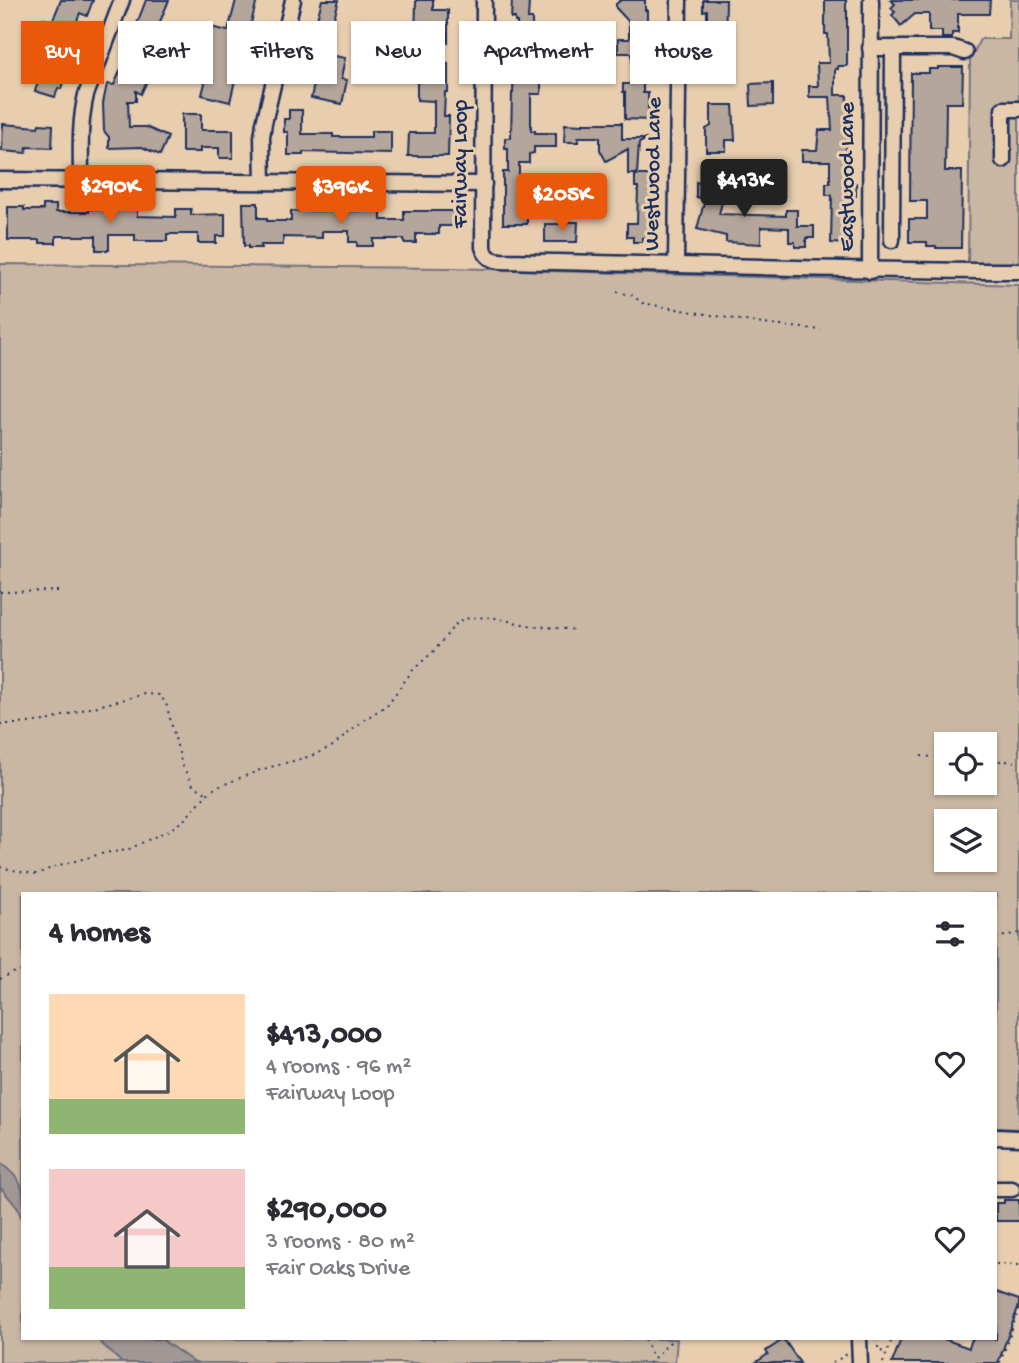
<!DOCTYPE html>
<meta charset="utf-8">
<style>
body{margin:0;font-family:"Gochi Hand",sans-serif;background:#f7f7f7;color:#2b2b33;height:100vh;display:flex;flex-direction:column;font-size:26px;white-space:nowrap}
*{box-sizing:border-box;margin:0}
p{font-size:23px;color:#7c7c81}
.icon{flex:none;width:38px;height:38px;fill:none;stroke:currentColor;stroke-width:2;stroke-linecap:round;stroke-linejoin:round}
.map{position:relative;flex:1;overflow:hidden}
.drawer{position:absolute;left:21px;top:892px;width:976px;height:448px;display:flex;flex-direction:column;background:#fff;border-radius:0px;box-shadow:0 2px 5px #0004}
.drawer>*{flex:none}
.banner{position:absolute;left:21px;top:21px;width:978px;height:63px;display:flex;gap:14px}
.buttons{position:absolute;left:934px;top:732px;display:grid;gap:14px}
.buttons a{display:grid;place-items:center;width:63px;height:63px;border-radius:0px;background:#fff;box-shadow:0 2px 5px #0004;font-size:35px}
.price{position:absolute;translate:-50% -60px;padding:0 16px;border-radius:7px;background:#ea580c;color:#fff;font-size:23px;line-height:46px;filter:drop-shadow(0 2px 4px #0008)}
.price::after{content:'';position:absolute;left:50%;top:42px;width:21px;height:16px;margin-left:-10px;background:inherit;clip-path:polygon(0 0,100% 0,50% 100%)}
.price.on{background:#222;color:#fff}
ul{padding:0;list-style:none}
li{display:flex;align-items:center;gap:21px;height:175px;padding:0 28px}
li span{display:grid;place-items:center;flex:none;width:196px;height:140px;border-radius:0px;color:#555}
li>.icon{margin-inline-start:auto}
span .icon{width:84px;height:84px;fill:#fffc;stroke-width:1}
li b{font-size:30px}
h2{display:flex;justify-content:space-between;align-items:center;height:84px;padding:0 28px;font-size:30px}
.chip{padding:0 24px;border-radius:0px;background:#fff;box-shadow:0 2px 5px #0004;font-size:24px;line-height:63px}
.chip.on{background:#ea580c;color:#fff}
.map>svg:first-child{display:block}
</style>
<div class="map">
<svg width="1019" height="1363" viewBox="0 0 1019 1363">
<rect width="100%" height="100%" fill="#e8ceaf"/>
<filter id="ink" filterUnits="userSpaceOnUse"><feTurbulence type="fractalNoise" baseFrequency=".0143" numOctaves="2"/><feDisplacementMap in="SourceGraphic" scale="14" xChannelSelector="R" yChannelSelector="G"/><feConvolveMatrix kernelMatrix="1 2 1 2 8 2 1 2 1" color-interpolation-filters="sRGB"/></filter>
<g filter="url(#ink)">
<g fill="#cab7a3" stroke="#727380" stroke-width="2" fill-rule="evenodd">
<polygon points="1010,0 1019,0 1019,263 968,263 970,61 980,39 1009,39"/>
<path d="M0 264 453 268 1019 285V1129L996 1128V894H23V1339H677L675 1363H0ZM947 744H985V782H947ZM947 821H985V859H947Z"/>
</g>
<g fill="#a19794" stroke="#6b6d7e" stroke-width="2">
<path d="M0 1163C28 1183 23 1191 23 1222L17 1207 0 1187Z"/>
<polygon points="97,1339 161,1339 195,1363 122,1363"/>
</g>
<g fill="#b5a69b" stroke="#1b2f5e" stroke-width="2">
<polygon points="61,0 93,0 87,16 80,13 67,48 73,50 61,89 58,88 55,97 35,91 42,70 25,64 31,44 33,45 43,18 52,22"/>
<polygon points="146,0 169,0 157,29 172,35 156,72 152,70 141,94 136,91 136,101 128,101 129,127 146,127 168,137 160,155 142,147 109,148 109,137 104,131 103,103 107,84 114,85 136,35 133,34"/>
<polygon points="236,0 257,0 250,27 254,28 248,51 242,50 230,102 202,95 208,71 191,67 202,25 228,31"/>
<polygon points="322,0 339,0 326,47 311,42"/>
<polygon points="416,0 433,0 433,10 448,10 448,43 415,42"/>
<polygon points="621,0 645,0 645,10 647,10 647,39 649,39 649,74 643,74 643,93 648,93 648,108 651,108 651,120 625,119 625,92 623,92 623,84 632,84 632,53 618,53 618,39 629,39 629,22 616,8 616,4"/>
<polygon points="703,0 726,0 725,52 728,52 728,68 733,68 733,79 706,78 706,40 709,40 709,20 707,21 707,10 703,11"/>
<polygon points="825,0 846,0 846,11 847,11 847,66 838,66 838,69 835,69 835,95 847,95 846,171 851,171 851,183 856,183 856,196 852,199 851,244 831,243 832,195 826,195 826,183 830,183 830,161 802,161 802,150 817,150 819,130 832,130 830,97 809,97 809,86 818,86 817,63 829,63 828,34 825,34"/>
<polygon points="891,0 990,0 989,14 958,14 958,33 952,33 952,38 942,38 942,31 929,31 929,14 915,14 901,26 892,15 895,12 891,8 895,4"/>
<polygon points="512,1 529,1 528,19 532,19 532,29 529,29 528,53 535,57 535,82 541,82 541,94 531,94 531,131 535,131 535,133 556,133 556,147 534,147 534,153 529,154 529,163 519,163 519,210 527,210 527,224 503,224 503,172 508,172 508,149 505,149 505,138 511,138 512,93 513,93 514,60 511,60 511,43 517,43 517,22 515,22 515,18 511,18"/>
<polygon points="323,54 345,58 341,79 347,80 342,104 311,98 314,84 317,85"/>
<polygon points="417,62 448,63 448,92 445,92 444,116 449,116 448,156 408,156 409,133 434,133 434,101 417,100"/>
<polygon points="938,67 963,67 962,103 946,103 945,171 962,171 961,248 936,248 936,246 927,246 927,242 909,242 909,219 927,219 927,201 910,201 911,73 929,73 929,69 938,69"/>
<polygon points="773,83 773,105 751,106 750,84"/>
<polygon points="711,105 733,105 735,140 726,140 726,151 706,151 706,129 711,126"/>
<polygon points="289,110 302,110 302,134 333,134 333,137 371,137 371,131 391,131 391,154 303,152 303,155 288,155 288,132 284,132 284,119 289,119"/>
<polygon points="182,114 201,114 201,130 233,130 233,158 219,158 219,148 200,148 200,152 182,152"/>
<polygon points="583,123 622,123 622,139 647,139 639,143 637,174 628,174 628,149 606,161 600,150 600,137 578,137 578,142 564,142 565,124 583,125"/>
<polygon points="3,124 38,127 39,124 53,125 52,148 27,147 26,153 2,151"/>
<polygon points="635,175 657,175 657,185 652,185 651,197 651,221 654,221 655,237 642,238 642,242 633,242 633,237 627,237 627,223 637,223 638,187 635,187"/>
<polygon points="711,175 726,178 724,187 726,187 719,214 786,216 786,210 797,210 797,226 814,226 814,238 806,238 806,247 795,247 795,242 789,242 789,228 761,227 761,244 726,242 726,236 697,229 705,199 696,197 696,182 708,185"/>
<polygon points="243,203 258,203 258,218 267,218 267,221 291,221 291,211 381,211 381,220 404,220 404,211 453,211 453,226 439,226 439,234 416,234 416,243 404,243 404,239 373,239 373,246 357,246 357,242 349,242 349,231 322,231 322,238 283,237 283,245 261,245 261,248 248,248 248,246 244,246"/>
<rect x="577" y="204" width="20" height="12"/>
<polygon points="43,205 56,205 56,212 89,212 89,209 121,209 121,206 137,206 137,216 176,217 176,209 191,209 191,215 225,214 225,236 216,236 216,243 198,243 198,234 167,234 167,241 135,241 135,235 109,235 109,250 96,250 96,236 56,236 56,243 40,243 40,240 8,240 8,207 24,207 24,210 43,210"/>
<polygon points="566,222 578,222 577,242 545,242 545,224 566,224"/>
<polygon points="1004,1200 1019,1200 1019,1221 996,1221 996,1203 1004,1203"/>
<polygon points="996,1292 1019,1300 1019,1305 998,1363 892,1363 901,1339 944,1339 969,1348 972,1339 996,1339"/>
<polygon points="781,1341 785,1341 800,1363 755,1363 768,1354 766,1351"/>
</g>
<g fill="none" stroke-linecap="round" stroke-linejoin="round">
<defs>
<g id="minor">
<path d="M484 0 483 247C486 257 491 260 501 261 673 264 846 271 1019 271"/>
<polyline points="870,48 953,48 965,52"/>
<polyline points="1003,160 1003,109 1019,109"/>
<polyline points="0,180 484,184"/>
<path d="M81 181C81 152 79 124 86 95L122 0"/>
<polyline points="263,182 262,137 264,123 293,0"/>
<polyline points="892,240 893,48"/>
<polyline points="676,264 679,0"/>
<polyline points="870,271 871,0"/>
<polyline points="996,1137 1019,1138"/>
<polyline points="996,1189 1012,1189"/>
<polyline points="859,1339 860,1363"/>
</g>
</defs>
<use href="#minor" stroke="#1b2f5e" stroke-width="19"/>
<g stroke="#1b2f5e" stroke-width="2" stroke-dasharray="2 5" stroke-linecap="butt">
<polyline points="617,292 632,295 642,303 763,324 822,330"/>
<polyline points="0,592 59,591"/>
<polyline points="0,724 19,724 51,720 78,711 145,694 159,695 166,703 182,765 193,785 206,793"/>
<polyline points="921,756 947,758"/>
<polyline points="985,760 1019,762"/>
<polyline points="0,867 22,872 37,874 56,866 105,853 127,850 171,829 185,819 207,794 215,788 260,770 311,756 333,746 364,720 387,705 413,670 435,650 457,622 469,618 491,617 527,625 576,630"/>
<polyline points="996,938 1019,933"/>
<polyline points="0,979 15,972 23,971"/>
<polyline points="996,1264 1019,1265"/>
<polyline points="645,1339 653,1358"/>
<polyline points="878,1339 878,1350 886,1353"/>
<polyline points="649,1363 673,1339"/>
<polyline points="833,1363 847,1354"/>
<polyline points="883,1363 892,1339"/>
<polyline points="1000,1363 1019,1309"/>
</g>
<use href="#minor" stroke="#e8ceaf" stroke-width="14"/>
</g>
</g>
<g text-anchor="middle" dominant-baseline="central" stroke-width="6" stroke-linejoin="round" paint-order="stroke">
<g font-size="23" fill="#1b2f5e" stroke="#e8ceaf">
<text transform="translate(461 164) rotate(-90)">Fairway Loop</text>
<text transform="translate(654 174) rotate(-89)">Westwood Lane</text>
<text transform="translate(848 177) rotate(-90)">Eastwood Lane</text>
</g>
</g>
</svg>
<div class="buttons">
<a><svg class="icon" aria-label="locate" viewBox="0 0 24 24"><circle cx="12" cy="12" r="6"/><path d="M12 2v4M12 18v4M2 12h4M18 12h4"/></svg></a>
<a><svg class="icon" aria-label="layers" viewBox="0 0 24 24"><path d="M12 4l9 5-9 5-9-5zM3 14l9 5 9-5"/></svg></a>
</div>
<b class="price on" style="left:744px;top:219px">$413K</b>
<b class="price" style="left:110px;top:225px">$290K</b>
<b class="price" style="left:341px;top:226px">$396K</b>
<b class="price" style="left:562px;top:233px">$205K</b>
<div class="banner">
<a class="chip on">Buy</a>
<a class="chip">Rent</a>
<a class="chip">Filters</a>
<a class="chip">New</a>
<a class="chip">Apartment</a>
<a class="chip">House</a>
</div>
<section class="drawer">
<h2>4 homes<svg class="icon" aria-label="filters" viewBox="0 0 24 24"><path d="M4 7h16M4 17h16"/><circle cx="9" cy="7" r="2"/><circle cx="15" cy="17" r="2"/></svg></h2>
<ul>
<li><span style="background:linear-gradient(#ffd9b3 75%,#8fb573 0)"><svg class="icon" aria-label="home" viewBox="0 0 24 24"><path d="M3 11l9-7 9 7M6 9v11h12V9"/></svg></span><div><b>$413,000</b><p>4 rooms · 96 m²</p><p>Fairway Loop</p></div><svg class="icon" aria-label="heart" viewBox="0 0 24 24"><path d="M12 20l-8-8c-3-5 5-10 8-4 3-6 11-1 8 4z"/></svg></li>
<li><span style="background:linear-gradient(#f6c9c9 70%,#8fb573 0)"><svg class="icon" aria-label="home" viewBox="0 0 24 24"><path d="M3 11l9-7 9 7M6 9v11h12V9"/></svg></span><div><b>$290,000</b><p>3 rooms · 80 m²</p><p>Fair Oaks Drive</p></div><svg class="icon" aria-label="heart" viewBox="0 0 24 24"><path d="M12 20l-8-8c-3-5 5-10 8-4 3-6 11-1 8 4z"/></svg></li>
</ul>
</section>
</div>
